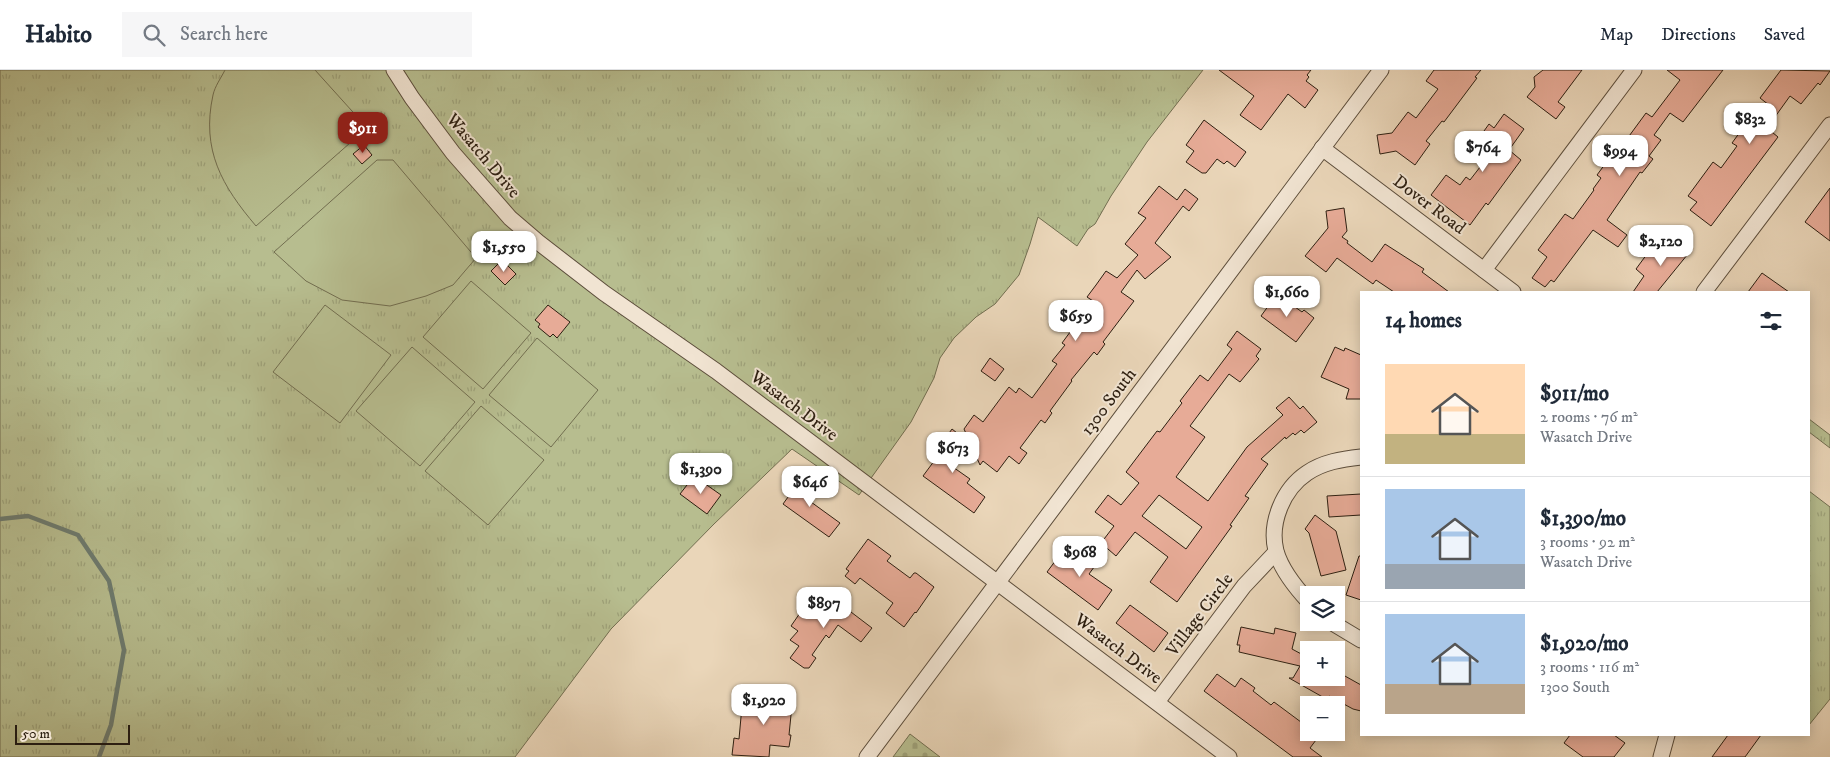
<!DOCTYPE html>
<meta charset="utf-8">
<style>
body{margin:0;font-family:"IM FELL DW Pica",serif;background:#f6f6f7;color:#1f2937;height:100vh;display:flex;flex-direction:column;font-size:19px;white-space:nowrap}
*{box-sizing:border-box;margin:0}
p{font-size:16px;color:#747a83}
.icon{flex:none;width:28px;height:28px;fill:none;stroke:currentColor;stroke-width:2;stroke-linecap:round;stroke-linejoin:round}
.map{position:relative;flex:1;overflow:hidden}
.details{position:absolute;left:1360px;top:221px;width:450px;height:445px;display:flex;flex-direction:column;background:#fff;border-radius:0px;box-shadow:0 2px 12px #0003}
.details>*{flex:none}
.buttons{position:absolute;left:1300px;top:516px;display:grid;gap:10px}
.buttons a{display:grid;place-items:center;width:45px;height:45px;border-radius:0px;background:#fff;box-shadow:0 2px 12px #0003;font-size:25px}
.scale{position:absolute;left:15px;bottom:12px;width:115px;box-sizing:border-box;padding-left:5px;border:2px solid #2d1f11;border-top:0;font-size:14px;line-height:18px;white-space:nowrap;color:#2d1f11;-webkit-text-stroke:4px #f1e4d2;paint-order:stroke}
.price{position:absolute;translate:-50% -42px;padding:0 11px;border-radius:10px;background:#fff;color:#222;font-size:16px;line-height:32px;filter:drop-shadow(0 1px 2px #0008)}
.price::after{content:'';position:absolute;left:50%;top:30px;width:15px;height:11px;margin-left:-8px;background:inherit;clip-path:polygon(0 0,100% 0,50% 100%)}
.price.active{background:#8f2418;color:#fff}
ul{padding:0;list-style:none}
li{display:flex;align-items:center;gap:15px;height:125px;padding:0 25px}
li+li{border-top:1px solid #e0e1e3}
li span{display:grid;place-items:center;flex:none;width:140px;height:100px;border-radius:0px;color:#555}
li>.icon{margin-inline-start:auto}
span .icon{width:60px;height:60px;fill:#fffc;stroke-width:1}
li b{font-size:21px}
h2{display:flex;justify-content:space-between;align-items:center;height:60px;padding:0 25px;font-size:21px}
header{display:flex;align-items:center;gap:30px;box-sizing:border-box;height:70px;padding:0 25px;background:#fff;border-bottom:1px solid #e0e1e3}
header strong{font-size:24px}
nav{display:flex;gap:28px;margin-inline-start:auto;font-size:18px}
.search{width:350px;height:45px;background:#f6f6f7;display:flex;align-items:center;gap:12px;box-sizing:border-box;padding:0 18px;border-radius:0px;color:#747a83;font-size:19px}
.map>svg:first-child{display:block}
</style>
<header>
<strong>Habito</strong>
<div class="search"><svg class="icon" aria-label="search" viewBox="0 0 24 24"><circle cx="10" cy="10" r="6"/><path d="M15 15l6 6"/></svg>Search here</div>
<nav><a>Map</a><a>Directions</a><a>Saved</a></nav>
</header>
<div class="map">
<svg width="1830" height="687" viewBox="0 0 1830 687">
<defs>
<pattern id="grass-tufts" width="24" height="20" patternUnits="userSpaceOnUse" patternTransform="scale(1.25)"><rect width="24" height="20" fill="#b7bd8f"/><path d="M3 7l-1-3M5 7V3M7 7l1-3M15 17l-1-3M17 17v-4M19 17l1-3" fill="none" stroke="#9ea27a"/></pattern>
<pattern id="cemetery-stones" width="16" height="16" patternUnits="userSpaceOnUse" patternTransform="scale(1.25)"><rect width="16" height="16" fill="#b7bd8f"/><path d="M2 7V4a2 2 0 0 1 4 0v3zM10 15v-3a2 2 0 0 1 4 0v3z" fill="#9ea27a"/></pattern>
</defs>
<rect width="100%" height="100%" fill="#ead6b9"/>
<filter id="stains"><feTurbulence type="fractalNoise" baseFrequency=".004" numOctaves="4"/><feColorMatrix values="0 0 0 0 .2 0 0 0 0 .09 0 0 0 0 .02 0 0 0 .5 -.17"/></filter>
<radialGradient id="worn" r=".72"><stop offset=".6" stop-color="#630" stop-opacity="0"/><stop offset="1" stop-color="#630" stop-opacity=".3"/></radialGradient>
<g fill="url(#grass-tufts)" stroke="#726e50">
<polygon points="0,0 1203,0 1147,72 1111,126 1095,154 1088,159 1077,176 1038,147 1030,174 1019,205 995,234 976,247 954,268 940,288 934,308 911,352 859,425 792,379 714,454 611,559 515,687 0,687"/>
<polygon points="1809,349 1830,365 1830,378 1809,362"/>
<polygon points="1809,421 1830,437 1830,629 1809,655"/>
</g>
<polygon fill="url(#cemetery-stones)" stroke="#726e50" points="910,664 940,687 893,687"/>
<g fill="#b7bd8f" stroke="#726e50">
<path d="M225 0H315L361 51 359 65 256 156C222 116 201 80 213 25 215 16 221 8 225 0Z"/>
<polygon points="377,90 393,90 476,188 453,215 426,226 390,236 342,230 306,211 274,182"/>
<polygon points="471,211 531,263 483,319 423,267"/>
<polygon points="325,235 391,285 340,353 273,302"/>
<polygon points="537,268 598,320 551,377 489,325"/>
<polygon points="412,277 475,332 420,396 356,341"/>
<polygon points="481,336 544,390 488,455 425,401"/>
</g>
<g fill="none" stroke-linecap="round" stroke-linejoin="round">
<polyline stroke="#6d7b6f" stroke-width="4.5" points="0,449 28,446 78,465 109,511 124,580 111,655 99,687"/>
</g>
<g fill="#e7ab97" stroke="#2d1f11" fill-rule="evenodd">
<polygon points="1219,0 1311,0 1307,5 1309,7 1306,11 1318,20 1305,38 1288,24 1261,60 1240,45 1254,26"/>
<polygon points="1434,0 1481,0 1475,7 1477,8 1444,52 1442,51 1426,71 1430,74 1415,95 1396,81 1380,84 1377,65 1392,63 1408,42 1416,48 1438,19 1426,11"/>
<polygon points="1543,0 1582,0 1558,32 1565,37 1556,49 1527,27 1535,17 1534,7"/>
<polygon points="1667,0 1723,0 1683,52 1670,43 1654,65 1661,70 1649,86 1653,89 1642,103 1640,102 1607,150 1627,165 1618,177 1593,160 1554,212 1551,210 1545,217 1532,208 1547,187 1538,180 1565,144 1573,149 1594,120 1593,119 1601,108 1597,105 1608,90 1610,92 1646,43 1652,47 1680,10"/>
<polygon points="1781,0 1830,1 1820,15 1818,13 1801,34 1790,26 1767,58 1778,67 1711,156 1690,140 1697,132 1688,126 1713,92 1721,98 1737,76 1732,73 1740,62 1745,66 1769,35 1760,28"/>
<polygon points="1504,44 1524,59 1509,80 1521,90 1488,135 1486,133 1470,155 1431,125 1446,105 1460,115 1466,107 1470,110 1494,79 1479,68 1489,54 1494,58"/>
<polygon points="1204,50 1246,82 1235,97 1227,91 1224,94 1217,89 1206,103 1202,103 1186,92 1194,81 1186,75"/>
<polygon points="364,75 372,85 362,94 353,84"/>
<polygon points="1159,116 1177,130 1185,119 1198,129 1189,141 1183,136 1155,173 1171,187 1145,209 1137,200 1121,222 1134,231 1103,272 1105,274 1097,285 1094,282 1071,310 1072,311 1050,341 1052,343 1045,353 1041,350 1020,378 1027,383 1019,394 1009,386 997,402 983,391 980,395 964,359 974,345 983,352 1009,317 1016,323 1019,318 1032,328 1057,294 1052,291 1065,275 1062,273 1093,231 1087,227 1096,215 1106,201 1117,208 1138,185 1125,174 1146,148 1138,143"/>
<polygon points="1830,118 1830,171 1805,152"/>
<polygon points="1344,138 1347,161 1342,167 1348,171 1347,173 1372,192 1385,174 1424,199 1422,202 1449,222 1394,222 1376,210 1373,214 1337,188 1326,202 1305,186 1328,158 1326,141"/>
<polygon points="1680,169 1692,179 1657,222 1633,222 1644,206 1636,199 1647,184 1655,184 1662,175 1670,181"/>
<polygon points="502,190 516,204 505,215 491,201"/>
<polygon points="1762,203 1789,222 1748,222"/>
<polygon points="1277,224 1302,242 1304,240 1314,248 1296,272 1261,246"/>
<polygon points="548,235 570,252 557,268 553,264 550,267 538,257 540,254 535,250"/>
<path d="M1237 261 1261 279 1256 286 1259 289 1240 312 1229 304 1190 356 1205 367 1176 407 1208 431 1247 377 1283 345 1276 338 1289 327 1300 339 1303 336 1317 352 1304 363 1301 360 1295 365 1293 363 1286 369 1285 367 1261 389 1268 394 1245 426 1249 428 1230 455 1232 456 1177 532 1150 512 1168 487 1135 462 1116 486 1101 473 1114 456 1095 442 1108 425 1121 435 1139 413 1126 402 1157 361 1160 362 1182 333 1180 331 1200 305 1208 311 1232 279 1227 275ZM1159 425 1202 457 1186 479 1142 446Z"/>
<polygon points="1335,277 1344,281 1345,278 1361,285 1361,329 1346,329 1349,319 1321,307"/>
<polygon points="990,288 1004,299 995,311 981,301"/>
<polygon points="952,359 967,371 950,395 970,409 967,413 985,427 974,443 923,406 946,375 942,373"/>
<polygon points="694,406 721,425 707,444 680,424"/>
<polygon points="801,409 818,421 811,432 840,453 829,467 783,434"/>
<polygon points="1361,424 1361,445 1329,447 1327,426"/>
<polygon points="1315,445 1336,461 1346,500 1321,506 1309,463 1305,459"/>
<polygon points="868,469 891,486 887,491 910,508 914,503 916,503 934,517 916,543 915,542 904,557 886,543 893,533 860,508 855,514 845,506 849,501 846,499"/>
<polygon points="1079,480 1097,493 1089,504 1112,520 1098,540 1047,502 1062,482 1072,490"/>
<polygon points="1359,486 1361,486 1361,530 1346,525"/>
<polygon points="826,523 872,558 861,572 838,555 829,568 826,565 812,585 816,588 809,598 804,598 790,588 799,576 790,570 798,561 791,556 800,543 807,548"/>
<polygon points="1130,535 1168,563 1154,582 1116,553"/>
<polygon points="1241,557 1274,564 1275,558 1296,563 1292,579 1305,586 1309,580 1309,608 1336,608 1336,601 1361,615 1361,641 1353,639 1329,626 1328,630 1289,608 1293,608 1300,596 1239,582 1240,575 1237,575"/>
<polygon points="1217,604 1235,617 1241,608 1255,618 1253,621 1271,635 1274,632 1309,658 1309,662 1314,662 1319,666 1310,678 1322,687 1293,687 1204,621"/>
<polygon points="754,622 784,625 783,634 792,635 789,665 791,665 789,677 770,675 769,687 732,685 734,668 739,669 742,636 753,637"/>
<polygon points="1570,665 1614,665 1625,673 1614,687 1583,687 1564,673"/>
<polygon points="1728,665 1761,665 1745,687 1712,687"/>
</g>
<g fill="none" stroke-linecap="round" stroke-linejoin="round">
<defs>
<g id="street">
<polyline points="394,0 412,28 453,83 510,148 538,172 604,223 716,301 1229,687"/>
<polyline points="1322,78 1513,222"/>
<polyline points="1484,200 1634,0"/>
<polyline points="1704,222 1830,55"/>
<path d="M1309 532C1296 518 1281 499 1276 481 1269 453 1283 419 1307 403 1323 392 1342 389 1361 387"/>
<polyline points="1331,552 1361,570"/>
<polyline points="1157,632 1244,516 1276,482"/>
<polyline points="867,687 1381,0"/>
<polyline points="1661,687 1667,665"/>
</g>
</defs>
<use href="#street" stroke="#5c4d3b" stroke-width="17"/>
<use href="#street" stroke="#f1e4d2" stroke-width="15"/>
</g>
<g text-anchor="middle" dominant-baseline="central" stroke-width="4" stroke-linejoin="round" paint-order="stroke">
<g font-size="18" fill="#2d1f11" stroke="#f1e4d2">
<text transform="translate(483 86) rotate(50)">Wasatch Drive</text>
<text transform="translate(1429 135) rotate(37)">Dover Road</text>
<text transform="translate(1109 332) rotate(-53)">1300 South</text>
<text transform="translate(794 336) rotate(37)">Wasatch Drive</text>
<text transform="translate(1200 545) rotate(-53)">Village Circle</text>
<text transform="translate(1118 579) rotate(37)">Wasatch Drive</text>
</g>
</g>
<rect width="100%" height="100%" filter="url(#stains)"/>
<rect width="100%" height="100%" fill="url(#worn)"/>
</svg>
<div class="buttons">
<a><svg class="icon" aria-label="layers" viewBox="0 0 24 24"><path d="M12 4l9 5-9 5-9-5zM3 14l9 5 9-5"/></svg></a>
<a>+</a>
<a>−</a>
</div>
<div class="scale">50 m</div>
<b class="price" style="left:1750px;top:75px">$832</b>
<b class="price active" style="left:363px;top:84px">$911</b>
<b class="price" style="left:1483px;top:103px">$764</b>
<b class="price" style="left:1620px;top:107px">$994</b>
<b class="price" style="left:1661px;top:197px">$2,120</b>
<b class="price" style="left:504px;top:203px">$1,550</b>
<b class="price" style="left:1287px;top:248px">$1,660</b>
<b class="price" style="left:1076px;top:272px">$659</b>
<b class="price" style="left:953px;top:404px">$673</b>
<b class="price" style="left:701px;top:425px">$1,390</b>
<b class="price" style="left:810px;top:438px">$646</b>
<b class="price" style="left:1080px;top:508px">$968</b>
<b class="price" style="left:824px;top:559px">$897</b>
<b class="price" style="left:764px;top:656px">$1,920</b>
<section class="details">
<h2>14 homes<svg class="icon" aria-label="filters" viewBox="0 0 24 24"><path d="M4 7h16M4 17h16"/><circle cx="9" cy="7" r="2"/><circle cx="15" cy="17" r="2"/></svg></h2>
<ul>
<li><span style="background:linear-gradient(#ffd9b3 70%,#c2b280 0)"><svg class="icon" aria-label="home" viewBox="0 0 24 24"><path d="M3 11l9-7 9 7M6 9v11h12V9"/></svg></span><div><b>$911/mo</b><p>2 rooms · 76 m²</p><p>Wasatch Drive</p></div></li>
<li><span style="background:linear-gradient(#a9c7e8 75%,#9aa5b1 0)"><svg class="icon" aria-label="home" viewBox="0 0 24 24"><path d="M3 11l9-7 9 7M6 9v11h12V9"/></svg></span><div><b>$1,390/mo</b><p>3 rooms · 92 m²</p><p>Wasatch Drive</p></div></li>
<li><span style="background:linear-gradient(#a9c7e8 70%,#b9a48a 0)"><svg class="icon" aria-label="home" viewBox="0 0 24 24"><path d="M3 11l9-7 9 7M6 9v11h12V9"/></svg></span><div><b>$1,920/mo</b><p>3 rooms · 116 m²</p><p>1300 South</p></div></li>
</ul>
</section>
</div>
